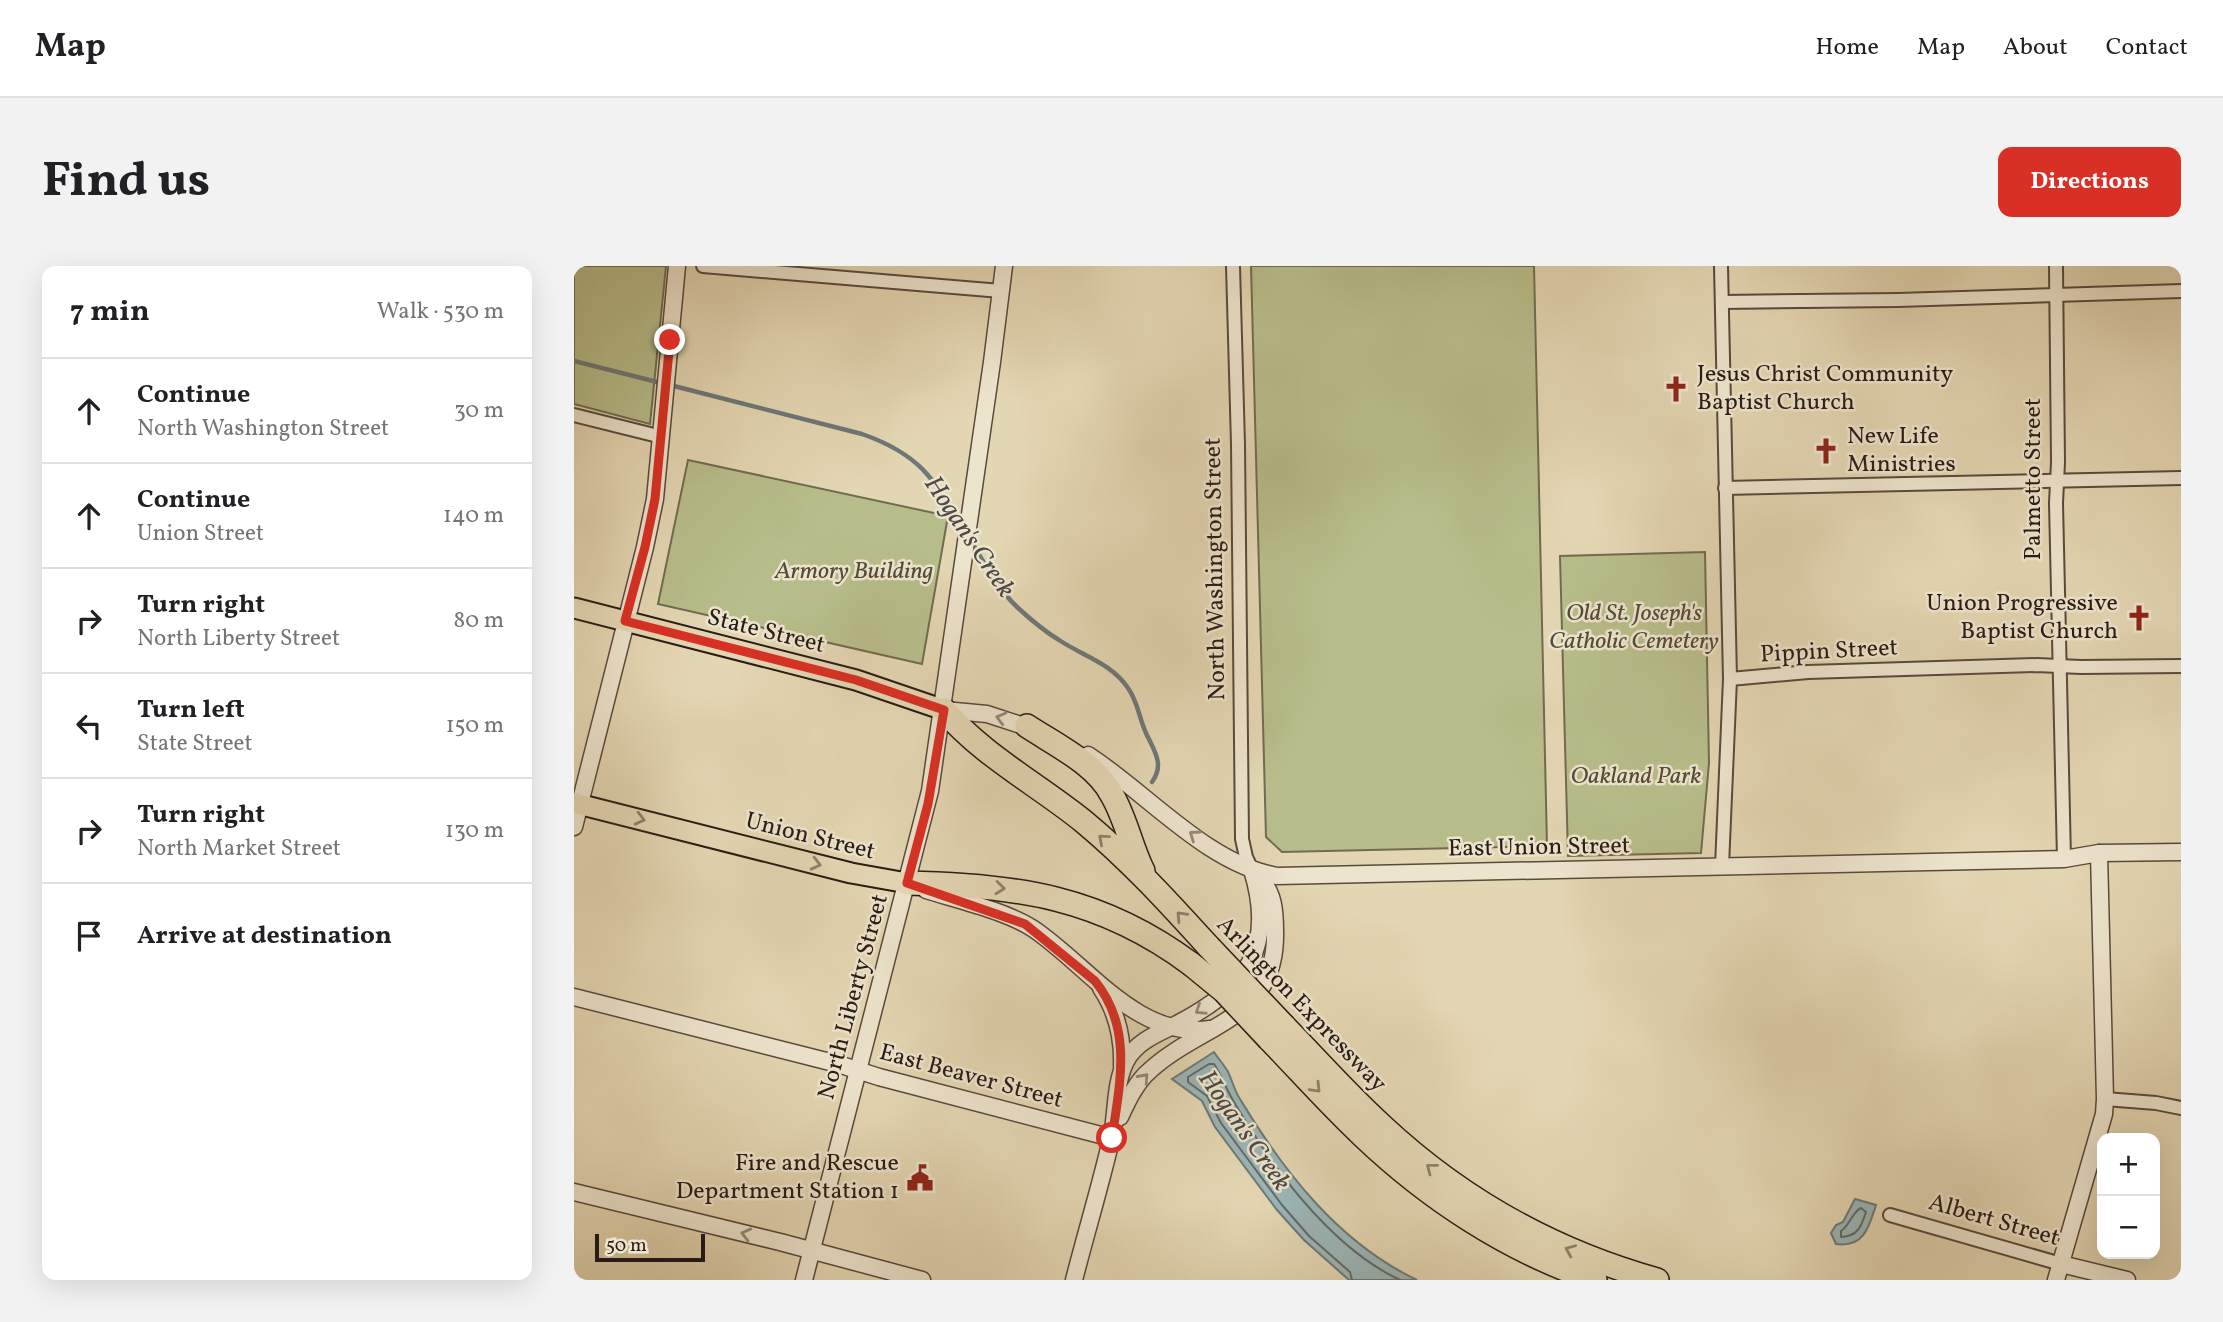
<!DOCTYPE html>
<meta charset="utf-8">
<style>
:root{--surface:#fff;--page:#f2f2f2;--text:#202124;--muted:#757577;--line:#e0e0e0;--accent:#d93025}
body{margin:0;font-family:Vollkorn,serif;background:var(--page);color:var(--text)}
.controls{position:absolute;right:21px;bottom:21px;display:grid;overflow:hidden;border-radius:14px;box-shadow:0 7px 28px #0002}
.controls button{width:63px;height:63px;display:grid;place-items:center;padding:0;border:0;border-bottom:2px solid var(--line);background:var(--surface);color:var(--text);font:35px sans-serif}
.scale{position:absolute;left:21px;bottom:18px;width:110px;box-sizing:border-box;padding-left:7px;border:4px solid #291c15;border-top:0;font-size:19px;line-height:24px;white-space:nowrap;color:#291c15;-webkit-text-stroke:5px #ede4cd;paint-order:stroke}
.stop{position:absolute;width:21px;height:21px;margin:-16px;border:5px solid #d93025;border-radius:50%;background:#fff}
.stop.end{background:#d93025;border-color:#fff;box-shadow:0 2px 7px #0008}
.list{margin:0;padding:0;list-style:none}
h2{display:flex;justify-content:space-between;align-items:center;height:91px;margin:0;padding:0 28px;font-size:30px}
h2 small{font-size:23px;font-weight:400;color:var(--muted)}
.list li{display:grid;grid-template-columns:46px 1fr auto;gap:21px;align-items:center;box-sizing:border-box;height:105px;padding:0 28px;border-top:2px solid var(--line)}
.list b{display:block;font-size:26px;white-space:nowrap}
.list p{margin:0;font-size:23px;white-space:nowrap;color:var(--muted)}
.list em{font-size:23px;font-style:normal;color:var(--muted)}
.icon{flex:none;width:38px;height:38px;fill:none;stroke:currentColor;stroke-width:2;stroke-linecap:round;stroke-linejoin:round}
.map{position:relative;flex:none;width:1607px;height:1014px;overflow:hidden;border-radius:14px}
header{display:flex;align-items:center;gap:42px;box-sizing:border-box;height:98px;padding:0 35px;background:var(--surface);border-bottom:2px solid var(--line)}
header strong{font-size:33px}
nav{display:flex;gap:38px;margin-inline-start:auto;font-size:24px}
.intro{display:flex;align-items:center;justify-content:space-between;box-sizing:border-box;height:168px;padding:0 42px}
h1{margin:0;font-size:49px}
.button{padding:18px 32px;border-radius:14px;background:var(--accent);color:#fff;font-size:24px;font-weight:700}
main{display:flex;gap:42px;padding:0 42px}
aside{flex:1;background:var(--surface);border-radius:14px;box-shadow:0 7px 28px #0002}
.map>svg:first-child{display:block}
.green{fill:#b7bd8a;stroke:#706c50;stroke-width:2}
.water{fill:#9bb6b8;stroke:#6d7877;stroke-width:2}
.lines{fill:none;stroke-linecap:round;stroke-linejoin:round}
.shore{stroke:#626966;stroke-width:2}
.stream{stroke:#6d7877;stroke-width:4.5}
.minor-casing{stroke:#584a3c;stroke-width:16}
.tertiary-casing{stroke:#584a3c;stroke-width:19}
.primary-casing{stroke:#291c15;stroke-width:23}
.motorway-casing{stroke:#291c15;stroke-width:26}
.minor{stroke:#ede4cd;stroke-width:12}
.tertiary{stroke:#ede4cd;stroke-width:16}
.primary{stroke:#e3d6b2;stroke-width:19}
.motorway{stroke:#e3d6b2;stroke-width:23}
.motorway-bridge-casing{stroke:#291c15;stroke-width:26;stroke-linecap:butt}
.motorway-bridge{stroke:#e3d6b2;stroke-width:23}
.oneway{stroke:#958a7a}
.oneway2{stroke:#8f826b}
.route{stroke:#d93025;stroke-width:9}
.labels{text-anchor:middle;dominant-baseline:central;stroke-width:5;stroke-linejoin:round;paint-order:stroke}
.poi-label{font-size:24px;fill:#291c15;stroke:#ede4cd;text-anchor:start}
.street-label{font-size:24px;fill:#291c15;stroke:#ede4cd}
.park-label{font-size:24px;font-style:italic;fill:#544c38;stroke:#ede4cd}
.water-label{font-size:26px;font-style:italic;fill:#4b4a46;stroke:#ede4cd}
</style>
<header>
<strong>Map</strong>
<nav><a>Home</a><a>Map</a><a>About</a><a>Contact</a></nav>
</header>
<div class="intro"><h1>Find us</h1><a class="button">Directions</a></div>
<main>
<aside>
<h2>7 min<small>Walk · 530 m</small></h2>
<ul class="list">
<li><svg class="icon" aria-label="ahead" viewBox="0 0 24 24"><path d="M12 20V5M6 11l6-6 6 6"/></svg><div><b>Continue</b><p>North Washington Street</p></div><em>30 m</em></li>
<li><svg class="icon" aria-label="ahead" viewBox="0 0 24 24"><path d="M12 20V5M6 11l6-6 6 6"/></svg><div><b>Continue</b><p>Union Street</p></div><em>140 m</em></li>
<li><svg class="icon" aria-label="right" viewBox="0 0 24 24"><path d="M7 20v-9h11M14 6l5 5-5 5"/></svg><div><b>Turn right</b><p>North Liberty Street</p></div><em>80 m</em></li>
<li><svg class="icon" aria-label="left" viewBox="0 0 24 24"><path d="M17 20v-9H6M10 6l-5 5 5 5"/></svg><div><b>Turn left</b><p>State Street</p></div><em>150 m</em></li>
<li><svg class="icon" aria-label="right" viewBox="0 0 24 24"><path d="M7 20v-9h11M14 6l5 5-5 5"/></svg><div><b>Turn right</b><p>North Market Street</p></div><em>130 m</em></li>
<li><svg class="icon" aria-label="arrive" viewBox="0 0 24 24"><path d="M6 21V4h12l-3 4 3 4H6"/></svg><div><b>Arrive at destination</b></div></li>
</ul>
</aside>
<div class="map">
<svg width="1607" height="1014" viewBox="0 0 1607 1014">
<rect width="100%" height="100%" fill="#e3d6b2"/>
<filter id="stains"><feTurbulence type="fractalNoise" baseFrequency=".00286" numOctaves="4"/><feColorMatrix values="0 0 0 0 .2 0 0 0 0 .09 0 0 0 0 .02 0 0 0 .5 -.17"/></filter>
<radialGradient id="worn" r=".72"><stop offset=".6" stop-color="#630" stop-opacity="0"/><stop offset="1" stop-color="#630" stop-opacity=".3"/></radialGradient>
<g class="green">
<polygon points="0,0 92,0 76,158 0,138"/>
<polygon points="677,0 960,0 973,580 708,586 692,571"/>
<polygon points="114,194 374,250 348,398 84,338"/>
<polygon points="1131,286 1135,497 1127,587 994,590 986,290"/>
</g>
<g class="water">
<path d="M640,786c4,6 9,12 13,18 5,9 7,20 13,29 44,73 99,144 177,181h-68l-45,-40 -27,-30 -62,-83 -13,-26 -30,-22z"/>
<path d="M1281,933l21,6c-7,22 -12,43 -40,39l-5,-11 5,-8 7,-3z"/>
</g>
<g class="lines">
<g class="shore">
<path d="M1287,942l5,4c-5,15 -8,24 -25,25v-6c9,-6 11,-19 20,-23z"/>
<path d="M778,1014l-2,-8 -41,-36 -27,-31 -61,-82 -14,-27 -19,-14v-5l21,-13h5c8,12 12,25 20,38 38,65 96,145 166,178"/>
</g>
<g class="stream">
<polyline points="0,95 87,117"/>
<path d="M96,119l192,49c57,20 71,43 101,94"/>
<path d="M397,275c14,23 27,48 46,66 13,12 27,24 42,33 24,16 52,23 69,48 10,14 11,30 18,45 8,18 19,31 6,49"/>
</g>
<g class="minor-casing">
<g id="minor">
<polyline points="129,0 427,25"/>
<polyline points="659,0 664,178 668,573 672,591 678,604"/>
<polyline points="1147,0 1156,413 1148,600"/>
<polyline points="1482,0 1484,196 1482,237 1490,593"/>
<polyline points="1148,36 1324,34 1607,25"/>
<polyline points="0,149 88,171"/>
<polyline points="1151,222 1607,212"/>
<polyline points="1156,413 1234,406 1463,399 1507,401 1607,400"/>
<polyline points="1531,833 1582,837 1607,842"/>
<polyline points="1316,949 1487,998"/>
</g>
</g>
<g class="tertiary-casing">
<g id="tertiary">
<polyline points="370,444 413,448 462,464"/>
<path d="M514,489c58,37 119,109 189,121l787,-17 35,-6 82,-1"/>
<polyline points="0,561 71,281 81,233 103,0"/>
<path d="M352,624c32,10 79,21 106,38 55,36 105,112 178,101"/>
<path d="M527,722c16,24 22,50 21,78"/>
<polyline points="0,731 264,798 305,811 538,872"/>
<path d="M546,851c7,-15 14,-30 25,-42 52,-52 132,-52 130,-143 0,-21 -1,-39 -16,-55"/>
<polyline points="0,926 206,976 348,1014"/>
<polyline points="1487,998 1553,1014"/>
<polyline points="230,1014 356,525 418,96 430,0"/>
<path d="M500,1014c12,-47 26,-93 37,-140 6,-25 3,-56 15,-79 10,-19 32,-28 51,-37 70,-36 99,-76 75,-154"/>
<polyline points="1482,1014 1530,848 1531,833 1525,587"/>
</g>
</g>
<g class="primary-casing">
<g id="primary">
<polyline points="0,342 282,414 370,444"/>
<polyline points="0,537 277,607 333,617"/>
</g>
</g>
<g class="motorway-casing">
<g id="motorway">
<path d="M370,444c38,45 93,74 139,111 46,38 86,82 126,126"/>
<path d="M453,460c29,19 69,38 85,69 14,24 19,52 31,76"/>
<path d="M333,617c109,2 194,14 284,81"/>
<path d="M710,760c32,33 63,68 97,99 79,74 172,126 276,155"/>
<path d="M695,773c31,32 60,65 93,96 66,63 146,116 233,145"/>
</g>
</g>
<use href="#minor" class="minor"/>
<use href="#tertiary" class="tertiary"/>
<use href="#primary" class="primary"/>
<use href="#motorway" class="motorway"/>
<g class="motorway-bridge-casing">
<g id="motorway-bridge">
<polyline points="635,681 710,760"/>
<polyline points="617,698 650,725 695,773"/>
</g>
</g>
<use href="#motorway-bridge" class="motorway-bridge"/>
</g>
<defs><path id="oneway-chevron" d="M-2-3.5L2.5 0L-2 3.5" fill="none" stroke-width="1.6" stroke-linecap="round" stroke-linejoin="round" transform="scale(1.75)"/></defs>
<g class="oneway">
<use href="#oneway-chevron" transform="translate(427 452) rotate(-165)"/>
<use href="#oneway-chevron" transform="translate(620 569) rotate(-145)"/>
<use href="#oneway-chevron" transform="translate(626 744) rotate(147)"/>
<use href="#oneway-chevron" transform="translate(570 812) rotate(-48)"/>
<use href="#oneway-chevron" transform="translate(172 968) rotate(-166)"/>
</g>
<g class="oneway2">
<use href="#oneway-chevron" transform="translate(66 553) rotate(14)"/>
<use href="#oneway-chevron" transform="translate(529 573) rotate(-139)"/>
<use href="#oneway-chevron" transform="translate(242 598) rotate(14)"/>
<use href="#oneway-chevron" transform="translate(426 622) rotate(6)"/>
<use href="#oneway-chevron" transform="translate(607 650) rotate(-133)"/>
<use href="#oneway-chevron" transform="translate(742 822) rotate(46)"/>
<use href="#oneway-chevron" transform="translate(857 902) rotate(-142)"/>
<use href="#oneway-chevron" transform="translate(996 984) rotate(-157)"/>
</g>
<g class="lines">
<path class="route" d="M96,74l-15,159 -10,48 -20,74 231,59 88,30 -16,94 -21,79 118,41 70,57c38,47 25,101 17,157"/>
</g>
<defs>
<g id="church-bare" transform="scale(2.1)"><path d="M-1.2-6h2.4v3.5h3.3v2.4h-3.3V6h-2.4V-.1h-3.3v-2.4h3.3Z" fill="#8f2418" stroke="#ede4cd" stroke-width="2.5" paint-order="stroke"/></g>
<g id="civic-bare" transform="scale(2.1)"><path d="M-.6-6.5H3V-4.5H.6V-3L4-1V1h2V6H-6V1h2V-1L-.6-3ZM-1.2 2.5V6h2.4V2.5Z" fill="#8f2418" stroke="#ede4cd" stroke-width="2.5" paint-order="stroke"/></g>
</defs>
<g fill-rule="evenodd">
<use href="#church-bare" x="1102" y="123"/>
<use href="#church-bare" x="1252" y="185"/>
<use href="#church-bare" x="1565" y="352"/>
<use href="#civic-bare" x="346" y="912"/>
</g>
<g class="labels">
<g class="poi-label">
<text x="1123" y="109">Jesus Christ Community<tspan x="1123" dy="28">Baptist Church</tspan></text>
<text x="1273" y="171">New Life<tspan x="1273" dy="28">Ministries</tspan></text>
<text x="1544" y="338" text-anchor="end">Union Progressive<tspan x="1544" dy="28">Baptist Church</tspan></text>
<text x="325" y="898" text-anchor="end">Fire and Rescue<tspan x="325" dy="28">Department Station 1</tspan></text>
</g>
<g class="street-label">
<text transform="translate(1460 213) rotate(-90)">Palmetto Street</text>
<text transform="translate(642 303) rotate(-91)">North Washington Street</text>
<text transform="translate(192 366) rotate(14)">State Street</text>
<text transform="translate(1255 386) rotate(-3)">Pippin Street</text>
<text transform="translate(236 571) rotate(14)">Union Street</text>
<text transform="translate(965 582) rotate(-1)">East Union Street</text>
<text transform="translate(280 731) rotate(-75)">North Liberty Street</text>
<text transform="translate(727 739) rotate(46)">Arlington Expressway</text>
<text transform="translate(397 811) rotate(15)">East Beaver Street</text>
<text transform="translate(1420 955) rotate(16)">Albert Street</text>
</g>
<g class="park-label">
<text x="280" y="306">Armory Building</text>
<text x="1060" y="348">Old St. Joseph's<tspan x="1060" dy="28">Catholic Cemetery</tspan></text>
<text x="1062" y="511">Oakland Park</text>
</g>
<g class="water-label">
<text transform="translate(395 271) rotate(56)">Hogan's Creek</text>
<text transform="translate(670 865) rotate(55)">Hogan's Creek</text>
</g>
</g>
<rect width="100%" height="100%" filter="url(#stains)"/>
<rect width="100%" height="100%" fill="url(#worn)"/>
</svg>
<div class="controls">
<button>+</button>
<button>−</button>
</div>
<div class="scale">50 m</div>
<div class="stop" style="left:538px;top:872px"></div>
<div class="stop end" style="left:96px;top:74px"></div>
</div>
</main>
